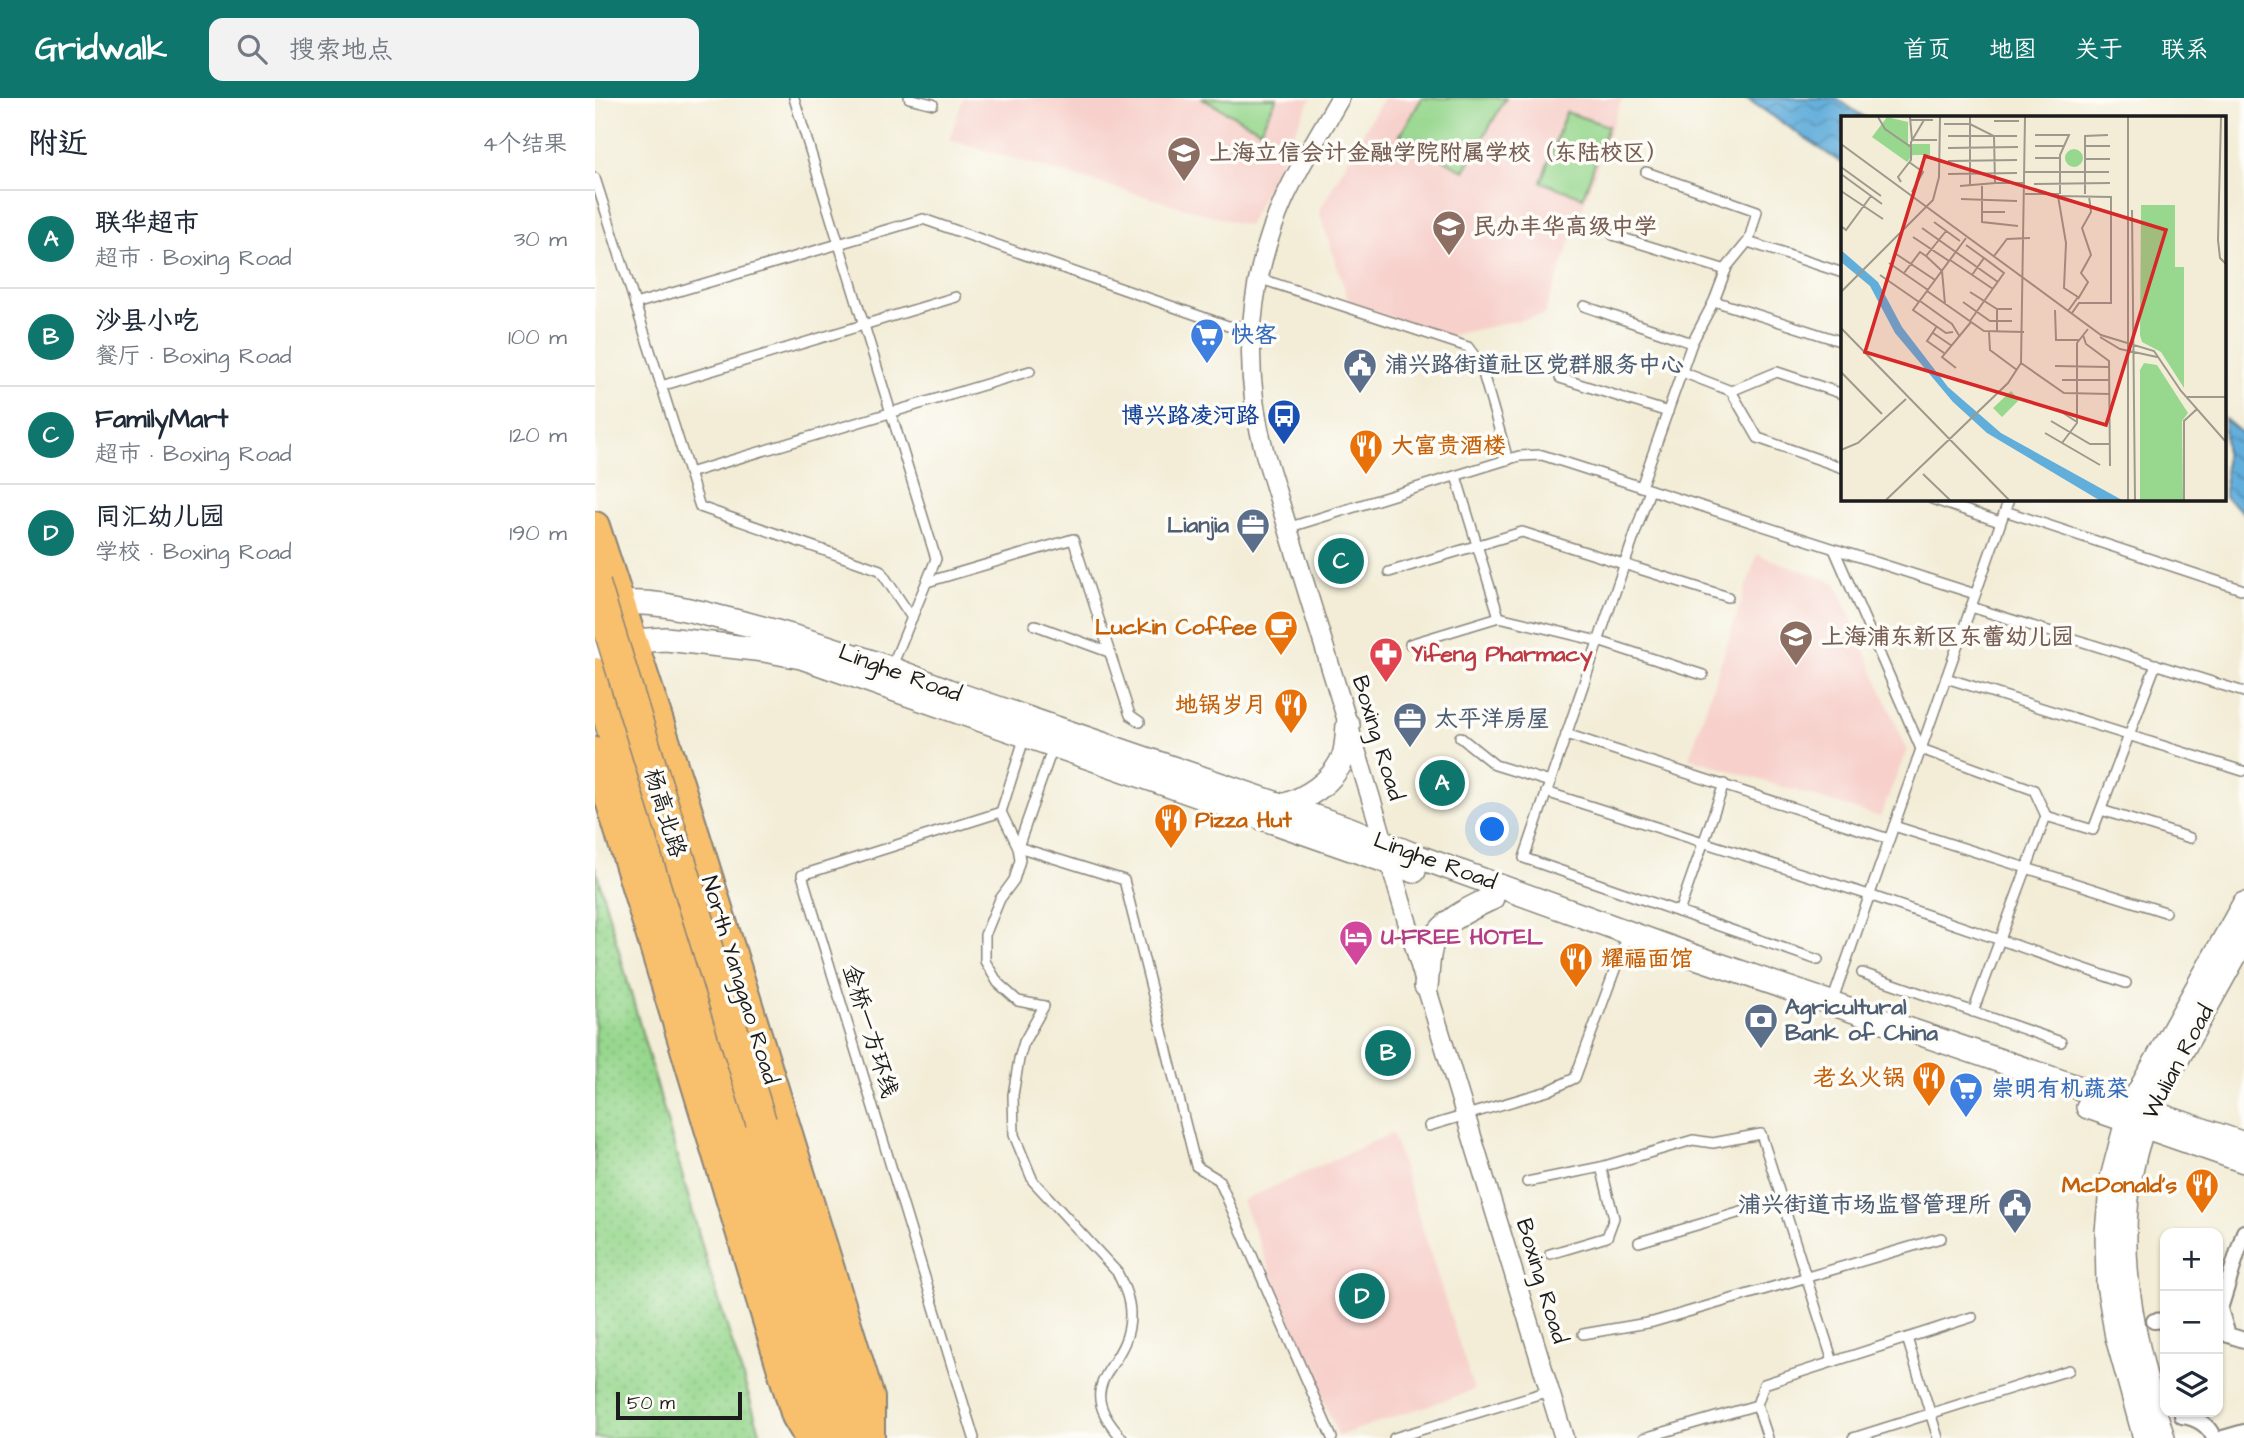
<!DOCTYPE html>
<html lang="zh">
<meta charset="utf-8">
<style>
:root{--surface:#fff;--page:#f2f2f3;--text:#1f2937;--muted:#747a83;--line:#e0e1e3;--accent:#0f766e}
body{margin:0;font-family:"Architects Daughter","LXGW WenKai TC",sans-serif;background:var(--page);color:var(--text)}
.controls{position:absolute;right:21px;bottom:21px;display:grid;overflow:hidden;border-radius:14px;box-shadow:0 2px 5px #0004}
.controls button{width:63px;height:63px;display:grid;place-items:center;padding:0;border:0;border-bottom:2px solid var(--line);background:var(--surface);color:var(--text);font:35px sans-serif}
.scale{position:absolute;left:21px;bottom:18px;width:126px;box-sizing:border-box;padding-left:7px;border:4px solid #1c1c1c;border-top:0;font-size:19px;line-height:24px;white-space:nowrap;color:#1c1c1c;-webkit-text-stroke:5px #fdfcf7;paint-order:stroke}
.you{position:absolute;left:898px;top:732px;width:24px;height:24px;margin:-18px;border:5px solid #fff;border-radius:50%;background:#1a73e8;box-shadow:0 0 0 10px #1a73e833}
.badge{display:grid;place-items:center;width:46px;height:46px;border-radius:50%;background:var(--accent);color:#fff;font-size:23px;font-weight:700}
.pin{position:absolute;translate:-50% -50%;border:4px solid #fff;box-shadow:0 2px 7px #0006}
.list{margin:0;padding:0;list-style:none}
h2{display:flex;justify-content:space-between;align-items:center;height:91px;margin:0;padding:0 28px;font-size:30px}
h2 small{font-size:23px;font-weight:400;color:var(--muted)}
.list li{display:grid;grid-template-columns:46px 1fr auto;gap:21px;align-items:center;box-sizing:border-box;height:98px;padding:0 28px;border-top:2px solid var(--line)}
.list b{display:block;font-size:26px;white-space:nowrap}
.list p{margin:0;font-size:23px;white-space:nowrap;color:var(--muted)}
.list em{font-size:23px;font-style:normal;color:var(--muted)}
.icon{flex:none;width:38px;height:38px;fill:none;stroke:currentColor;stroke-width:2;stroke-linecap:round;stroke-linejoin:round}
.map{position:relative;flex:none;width:1649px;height:1340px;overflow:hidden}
header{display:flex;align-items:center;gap:42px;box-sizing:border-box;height:98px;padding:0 35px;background:var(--accent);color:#fff}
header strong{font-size:33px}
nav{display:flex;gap:38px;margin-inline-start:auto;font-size:24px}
.search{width:490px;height:63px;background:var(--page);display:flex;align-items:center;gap:18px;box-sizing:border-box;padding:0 24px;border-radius:14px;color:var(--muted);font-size:26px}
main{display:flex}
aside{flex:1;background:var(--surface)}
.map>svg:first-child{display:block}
.built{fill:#f7d0cb}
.green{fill:#97d78e;stroke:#5a7a55;stroke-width:2}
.park{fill:url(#park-dots);stroke:#5a7a55;stroke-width:2}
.water{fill:url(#water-waves);stroke:#3f657c;stroke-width:2}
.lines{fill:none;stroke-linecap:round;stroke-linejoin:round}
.service-casing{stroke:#88847a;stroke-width:12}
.pedestrian-casing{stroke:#88847a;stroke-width:18}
.minor-casing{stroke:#88847a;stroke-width:21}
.tertiary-casing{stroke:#88847a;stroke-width:26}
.primary-casing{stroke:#88847a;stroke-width:32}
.trunk-casing{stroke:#88847a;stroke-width:33}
.service{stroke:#fff;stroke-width:9}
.pedestrian{stroke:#fff;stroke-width:14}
.minor{stroke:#fff;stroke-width:18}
.tertiary{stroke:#fff;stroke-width:23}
.primary{stroke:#f8bf6c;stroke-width:28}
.trunk{stroke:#f8bf6c;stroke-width:30}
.trunk-bridge-casing{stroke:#88847a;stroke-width:33;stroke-linecap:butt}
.trunk-bridge{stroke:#f8bf6c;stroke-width:30}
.labels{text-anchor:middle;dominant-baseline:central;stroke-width:7;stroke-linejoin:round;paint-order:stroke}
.education-label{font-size:23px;font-weight:bold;fill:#785e54;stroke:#fdfcf7;text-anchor:start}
.shop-label{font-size:23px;font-weight:bold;fill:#366cbe;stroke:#fdfcf7;text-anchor:start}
.service-label{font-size:23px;font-weight:bold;fill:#4e5e75;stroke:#fdfcf7;text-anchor:start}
.transit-label{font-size:23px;font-weight:bold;fill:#164399;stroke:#fdfcf7;text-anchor:end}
.food-label{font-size:23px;font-weight:bold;fill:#c56008;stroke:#fdfcf7;text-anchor:end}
.health-label{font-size:23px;font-weight:bold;fill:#be3a42;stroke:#fdfcf7;text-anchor:start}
.street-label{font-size:23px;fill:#1c1c1c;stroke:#fdfcf7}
.hotel-label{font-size:23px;font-weight:bold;fill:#b23c85;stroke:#fdfcf7;text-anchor:start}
.inset-road{fill:none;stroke:#9d998c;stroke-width:2}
.view{fill:#d62828;fill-opacity:0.15;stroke:#d62828;stroke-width:3.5}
.inset-edge{fill:none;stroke:#1c1c1c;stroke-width:3.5}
</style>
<header>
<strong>Gridwalk</strong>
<div class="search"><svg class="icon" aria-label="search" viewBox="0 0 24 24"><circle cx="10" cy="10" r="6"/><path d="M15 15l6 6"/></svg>搜索地点</div>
<nav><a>首页</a><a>地图</a><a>关于</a><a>联系</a></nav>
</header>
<main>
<aside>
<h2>附近<small>4个结果</small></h2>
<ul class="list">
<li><span class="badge">A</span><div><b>联华超市</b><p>超市 · Boxing Road</p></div><em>30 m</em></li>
<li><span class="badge">B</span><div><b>沙县小吃</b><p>餐厅 · Boxing Road</p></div><em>100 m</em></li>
<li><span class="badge">C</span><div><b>FamilyMart</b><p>超市 · Boxing Road</p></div><em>120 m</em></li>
<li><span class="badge">D</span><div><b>同汇幼儿园</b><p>学校 · Boxing Road</p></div><em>190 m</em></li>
</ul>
</aside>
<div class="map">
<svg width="1649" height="1340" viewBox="0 0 1649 1340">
<defs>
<pattern id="park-dots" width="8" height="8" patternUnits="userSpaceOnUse" patternTransform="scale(1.75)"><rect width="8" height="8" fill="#97d78e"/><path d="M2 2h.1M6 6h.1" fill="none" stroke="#82b87a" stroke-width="1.8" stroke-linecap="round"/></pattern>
<pattern id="water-waves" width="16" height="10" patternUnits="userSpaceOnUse" patternTransform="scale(1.75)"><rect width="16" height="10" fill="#62aedb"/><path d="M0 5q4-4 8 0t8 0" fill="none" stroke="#508db1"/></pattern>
</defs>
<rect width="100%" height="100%" fill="#fdfcf7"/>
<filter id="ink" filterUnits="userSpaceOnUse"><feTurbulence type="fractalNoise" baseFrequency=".0143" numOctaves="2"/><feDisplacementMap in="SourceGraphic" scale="14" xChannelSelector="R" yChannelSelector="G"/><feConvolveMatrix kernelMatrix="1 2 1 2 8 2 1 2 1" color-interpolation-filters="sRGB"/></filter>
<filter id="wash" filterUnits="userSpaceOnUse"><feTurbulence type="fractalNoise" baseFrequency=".00686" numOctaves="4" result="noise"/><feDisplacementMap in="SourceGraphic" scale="28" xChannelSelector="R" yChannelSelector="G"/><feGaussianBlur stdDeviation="1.57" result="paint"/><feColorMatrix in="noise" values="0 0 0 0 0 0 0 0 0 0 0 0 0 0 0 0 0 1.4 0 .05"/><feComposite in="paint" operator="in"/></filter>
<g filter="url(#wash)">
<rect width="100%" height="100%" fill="#f3edd7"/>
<g class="built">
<polygon points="368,0 716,0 653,128 354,42"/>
<polygon points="788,0 1027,0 949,217 852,238 754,205 724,113"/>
<polygon points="1162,456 1241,485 1312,652 1285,719 1094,660"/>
<polygon points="797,1035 879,1292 743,1338 647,1103"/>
</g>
<g class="green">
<polygon points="606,0 682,0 665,32"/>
<polygon points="827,0 911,0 869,73 805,37"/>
<polygon points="971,14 1013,28 988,99 946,84"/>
</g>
<polygon class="park" points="0,768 112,1165 167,1340 0,1340"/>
<g class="water">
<polygon points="1151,0 1241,0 1269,19 1248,19 1248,66"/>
<polygon points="1630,321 1649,337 1649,415 1630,399"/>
</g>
</g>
<g filter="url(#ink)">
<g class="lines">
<g class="service-casing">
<g id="service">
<polyline points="199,0 341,461 297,568"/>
<polyline points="314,0 338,6"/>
<polyline points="0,80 105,409 285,472 317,520"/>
<polyline points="1018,137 1131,172"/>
<polyline points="1153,144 1248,175"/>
<polyline points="663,180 873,249 885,265 913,362"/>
<polyline points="1119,203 1248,244"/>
<polyline points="40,206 328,121 633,228 655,228"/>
<polyline points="989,208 1097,245"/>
<polyline points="1087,274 1136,293 1163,340 1248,370"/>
<polyline points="965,280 1073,314"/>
<polyline points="66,288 361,199"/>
<polyline points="1136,293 1182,274 1248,296"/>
<polyline points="94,375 435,273"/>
<polyline points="861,378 904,519"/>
<polyline points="1046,389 1097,245 1119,203 1132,169 1154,142 1162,113 1051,74"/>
<polyline points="1055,392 929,760 1084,814 1129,686"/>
<polyline points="1337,401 1405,424"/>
<polyline points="1410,413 1649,492"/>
<polyline points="692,430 924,358 947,357 1380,496"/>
<polyline points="1239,451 1326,651 1439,692 1451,718"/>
<polyline points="794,474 927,434 1133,499"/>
<polyline points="332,484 478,441 535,617 545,624"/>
<polyline points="1376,509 1649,594"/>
<polyline points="440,527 514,554"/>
<polyline points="815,546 904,519 1003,543 1108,577"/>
<polyline points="1351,580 1648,673"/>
<polyline points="971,636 1294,741"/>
<polyline points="865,639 900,667 955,684"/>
<polyline points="458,649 423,749 529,782 601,1068 624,1082 737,1340"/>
<polyline points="951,694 1274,797 1531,885"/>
<polyline points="1506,712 1595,740"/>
<path d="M406,714l17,35 2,13 -6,20 -14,19 -15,36v26l13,22 20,18 26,5 -20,36 -5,17 -6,36 1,40 19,46 84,91c7,14 13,27 13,42 1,57 -63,65 -8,124"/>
<polyline points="1299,728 1570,814"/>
<polyline points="1084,814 1223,862"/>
<polyline points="1267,875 1466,944"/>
<polyline points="1237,904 1414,401"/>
<polyline points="1378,914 1451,718 1498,732 1561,566"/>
<polyline points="834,1028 953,993 980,980 1029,847"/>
<polyline points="932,1084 1006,1069 1098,1042 1118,1045 1166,1036 1238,1264"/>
<polyline points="1044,1144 1187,1102"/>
<polyline points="955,1156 1012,1139 1019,1120 1006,1069"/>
<polyline points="988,1236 1058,1224 1346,1140"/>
<polyline points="1312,1240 1343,1340"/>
<polyline points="379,1340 207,777 406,714 430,638"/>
<polyline points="799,1340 954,1293"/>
<polyline points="1049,1340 1162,1307"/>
<polyline points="1173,1340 1162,1307 1169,1286 1377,1219"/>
<polyline points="1258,1340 1474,1272"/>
</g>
</g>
<g class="pedestrian-casing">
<g id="pedestrian">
<polyline points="1649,1134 1625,1211 1633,1237 1649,1242"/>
<polyline points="1559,1223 1570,1222"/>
<path d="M1587,1318c15,2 26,8 32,22"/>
<polyline points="1628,1340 1649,1334"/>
</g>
</g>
<g class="minor-casing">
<path id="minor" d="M745,0c-19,33 -39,65 -55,99 -37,82 -44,170 -20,257l111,361 50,171 138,452"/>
</g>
<g class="tertiary-casing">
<g id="tertiary">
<path d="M10,508c39,-9 82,3 121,13 78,18 154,44 228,74l396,136 69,28 274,99 551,188"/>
<polyline points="0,552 37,543 71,541 169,552 206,559 819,773"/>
<path d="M687,708c24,-7 50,-23 61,-48 4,-9 4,-23 5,-33"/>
<path d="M831,888c2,-13 1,-33 7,-45 12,-22 38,-33 59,-43"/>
<polyline points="1493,1009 1649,1063"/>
<polyline points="1550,1340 1522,1239 1513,1186 1512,1134 1517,1080 1536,1008 1649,806"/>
<path d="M1568,1340c-35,-108 -60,-227 -10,-335l91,-164"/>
</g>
</g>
<g class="primary-casing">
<g id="primary">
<polyline points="0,428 85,688 275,1300 275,1340"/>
<polyline points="0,653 201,1318 214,1340"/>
</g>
</g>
<g class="trunk-casing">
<g id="trunk">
<polyline points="0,575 232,1340"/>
<polyline points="166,1024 261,1340"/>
</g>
</g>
<use href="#service" class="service"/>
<use href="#pedestrian" class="pedestrian"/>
<use href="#minor" class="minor"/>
<use href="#tertiary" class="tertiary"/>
<use href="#primary" class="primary"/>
<use href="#trunk" class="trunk"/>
<g class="trunk-bridge-casing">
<polyline id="trunk-bridge" points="0,486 166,1024"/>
</g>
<use href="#trunk-bridge" class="trunk-bridge"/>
</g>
</g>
<defs>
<g id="school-pin" transform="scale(1.75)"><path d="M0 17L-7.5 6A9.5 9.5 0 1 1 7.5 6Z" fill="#8d6e63" stroke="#fdfcf7"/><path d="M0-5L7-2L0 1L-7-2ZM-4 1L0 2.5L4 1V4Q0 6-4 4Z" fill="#fff"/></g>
<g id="supermarket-pin" transform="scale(1.75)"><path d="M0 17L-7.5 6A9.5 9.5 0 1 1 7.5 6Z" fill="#3f7fe0" stroke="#fdfcf7"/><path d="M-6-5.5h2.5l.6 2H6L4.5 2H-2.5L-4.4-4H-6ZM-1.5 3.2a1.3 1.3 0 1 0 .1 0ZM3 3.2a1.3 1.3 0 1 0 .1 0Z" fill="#fff"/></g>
<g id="civic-pin" transform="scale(1.75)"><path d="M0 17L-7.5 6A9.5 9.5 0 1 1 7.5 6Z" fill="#5c6f8a" stroke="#fdfcf7"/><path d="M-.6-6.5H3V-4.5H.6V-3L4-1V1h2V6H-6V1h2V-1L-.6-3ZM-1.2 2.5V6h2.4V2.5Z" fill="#fff"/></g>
<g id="bus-pin" transform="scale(1.75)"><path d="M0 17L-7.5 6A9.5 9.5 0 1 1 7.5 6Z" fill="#1a4fb4" stroke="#fdfcf7"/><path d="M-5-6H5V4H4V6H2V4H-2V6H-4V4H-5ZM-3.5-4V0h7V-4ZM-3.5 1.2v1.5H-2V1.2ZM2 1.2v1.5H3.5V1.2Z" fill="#fff"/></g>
<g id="restaurant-pin" transform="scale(1.75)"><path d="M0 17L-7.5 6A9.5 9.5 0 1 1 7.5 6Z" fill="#e8710a" stroke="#fdfcf7"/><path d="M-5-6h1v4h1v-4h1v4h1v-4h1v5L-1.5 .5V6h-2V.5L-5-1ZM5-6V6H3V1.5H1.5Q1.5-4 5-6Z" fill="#fff"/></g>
<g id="office-pin" transform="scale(1.75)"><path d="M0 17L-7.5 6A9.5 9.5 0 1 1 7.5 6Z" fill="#5c6f8a" stroke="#fdfcf7"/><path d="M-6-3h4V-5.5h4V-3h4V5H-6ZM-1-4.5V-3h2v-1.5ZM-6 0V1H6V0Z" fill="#fff"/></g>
<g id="cafe-pin" transform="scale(1.75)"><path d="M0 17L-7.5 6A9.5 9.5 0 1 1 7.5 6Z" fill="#e8710a" stroke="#fdfcf7"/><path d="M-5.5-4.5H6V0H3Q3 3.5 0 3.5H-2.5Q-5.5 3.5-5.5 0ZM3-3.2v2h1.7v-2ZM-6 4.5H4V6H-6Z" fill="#fff"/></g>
<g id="pharmacy-pin" transform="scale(1.75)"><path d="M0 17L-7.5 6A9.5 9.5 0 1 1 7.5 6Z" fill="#e0444e" stroke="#fdfcf7"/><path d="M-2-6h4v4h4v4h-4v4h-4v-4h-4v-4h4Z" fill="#fff"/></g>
<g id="hotel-pin" transform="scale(1.75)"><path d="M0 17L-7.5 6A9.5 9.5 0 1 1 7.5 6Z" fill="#d1479c" stroke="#fdfcf7"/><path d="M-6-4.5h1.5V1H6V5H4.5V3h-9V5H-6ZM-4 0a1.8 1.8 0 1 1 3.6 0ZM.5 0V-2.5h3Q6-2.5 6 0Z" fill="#fff"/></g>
<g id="bank-pin" transform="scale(1.75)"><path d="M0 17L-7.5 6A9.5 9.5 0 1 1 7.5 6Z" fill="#5c6f8a" stroke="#fdfcf7"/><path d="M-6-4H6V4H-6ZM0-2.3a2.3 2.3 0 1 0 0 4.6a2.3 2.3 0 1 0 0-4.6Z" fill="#fff"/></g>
</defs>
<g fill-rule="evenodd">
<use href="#school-pin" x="589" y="55"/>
<use href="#school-pin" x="854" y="129"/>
<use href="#supermarket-pin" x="612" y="237"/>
<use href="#civic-pin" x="765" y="267"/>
<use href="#bus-pin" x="689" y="318"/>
<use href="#restaurant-pin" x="771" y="348"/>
<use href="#office-pin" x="658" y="427"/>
<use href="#cafe-pin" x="686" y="529"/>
<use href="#school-pin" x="1201" y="539"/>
<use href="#pharmacy-pin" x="791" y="556"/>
<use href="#restaurant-pin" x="696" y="607"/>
<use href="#office-pin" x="815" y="621"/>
<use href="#restaurant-pin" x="576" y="722"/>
<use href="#hotel-pin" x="761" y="839"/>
<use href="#restaurant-pin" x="981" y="861"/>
<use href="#bank-pin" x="1166" y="922"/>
<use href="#restaurant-pin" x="1334" y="980"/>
<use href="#supermarket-pin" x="1371" y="991"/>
<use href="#restaurant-pin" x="1607" y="1087"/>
<use href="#civic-pin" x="1420" y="1107"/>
</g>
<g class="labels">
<g class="education-label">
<text x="614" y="55">上海立信会计金融学院附属学校（东陆校区）</text>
<text x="878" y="129">民办丰华高级中学</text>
<text x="1226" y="539">上海浦东新区东蕾幼儿园</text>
</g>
<g class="shop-label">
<text x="636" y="237">快客</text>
<text x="1396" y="991">崇明有机蔬菜</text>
</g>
<g class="service-label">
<text x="790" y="267">浦兴路街道社区党群服务中心</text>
<text x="634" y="427" text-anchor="end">Lianjia</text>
<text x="840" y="621">太平洋房屋</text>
<text x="1190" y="909">Agricultural<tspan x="1190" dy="26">Bank of China</tspan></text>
<text x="1396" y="1107" text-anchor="end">浦兴街道市场监督管理所</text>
</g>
<g class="transit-label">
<text x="664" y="318">博兴路凌河路</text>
</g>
<g class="food-label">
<text x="796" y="348" text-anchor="start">大富贵酒楼</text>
<text x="662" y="529">Luckin Coffee</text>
<text x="672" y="607">地锅岁月</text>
<text x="600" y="722" text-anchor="start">Pizza Hut</text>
<text x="1006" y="861" text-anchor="start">耀福面馆</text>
<text x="1310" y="980">老幺火锅</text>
<text x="1582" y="1087">McDonald's</text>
</g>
<g class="health-label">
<text x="816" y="556">Yifeng Pharmacy</text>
</g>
<g class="street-label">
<text transform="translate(305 575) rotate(20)">Linghe Road</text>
<text transform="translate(783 640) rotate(73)">Boxing Road</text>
<text transform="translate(70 715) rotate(73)">杨高北路</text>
<text transform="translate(840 763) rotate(20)">Linghe Road</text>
<text transform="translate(145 882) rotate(73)">North Yanggao Road</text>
<text transform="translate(275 933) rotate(73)">金桥一方环线</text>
<text transform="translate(1583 964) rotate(-62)">Wulian Road</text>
<text transform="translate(947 1183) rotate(73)">Boxing Road</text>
</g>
<g class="hotel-label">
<text x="786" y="839">U-FREE HOTEL</text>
</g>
</g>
<g transform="translate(1246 18)">
<rect width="385" height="385" fill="#f3edd7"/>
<path d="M224 42a9 9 0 1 1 18 0a9 9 0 1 1-18 0ZM170,275l8,9 -17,17 -9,-9z" fill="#97d78e"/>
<path d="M46,1l21,5v22h22v11h-17l-6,7 -35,-25zM300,89h34v62h9v121l-23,-36 -19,-10 -2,-7zM303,247l13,2 31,48 -6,8 1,79h-43v-130z" fill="#97d78e"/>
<path d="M0,134l37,32 24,45 46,60 53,46 121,67h-23l-112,-67 -34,-31 -58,-69 -25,-47 -29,-24z" fill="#62aedb"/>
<path class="inset-road" d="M37,1l7,12 26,18M69,1l2,23h25M129,1v69M287,1v383M380,1l-3,123 2,18 6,6M69,4h23M153,5h25M103,8h26l24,12 1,47 -35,3M194,19h34l-9,20v39M107,20h69M0,28l260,191 53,16 27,40 45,51M194,30h30M244,30h25M107,32l70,-1M194,42h25M244,43h25M107,45l69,-1M68,46l14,10 -11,20M0,51l40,29M184,56h84M0,58l41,30M107,58l69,-1M60,66l-3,-5 13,-17v-18l13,-22M154,67h30M193,68l76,-1M141,70v36l36,4M0,75l42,28M184,78h34M244,78v-58l23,-1M120,83l56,2M291,94l3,290M141,96h23M93,106l26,19M0,110l5,4 25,-34M81,112l76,54M72,121l36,24M125,129l18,13M55,138l39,26M85,140l16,15 3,33M153,140l13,-17 23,-1M109,144l43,29M48,147l39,27M63,157l16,-21 6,4 20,-25M39,159l39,27M86,175l57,40 40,1M0,176l92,-92 6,-23 1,-60M129,176l27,17h15M237,183l10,-17 -7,-9 10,-18 -9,-27 9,-16 -2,-16M79,185l32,23 8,13M122,186l27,19h22M156,193v23M214,194l1,30h23M227,195l10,-14 -14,-9 2,-45 -8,-47 53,1v106h-32l-7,10M129,205l34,-48 -20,-15 -12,17M96,210l-10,15 17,12M0,212l168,172M112,216l-7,1 -33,-23 53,-72M148,216l1,18 27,20M92,217l19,13M242,219l3,9 23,17 1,105M259,221l20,12 37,8M180,247l43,30 46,1M214,250l54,1M115,252l-14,-11 29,-35M0,256l41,42M221,264h47M345,281h40M216,293l20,13M210,305l39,23h20M204,317l55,32M221,327l15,-20v-80l11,-14M0,334l17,-7 48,-44M82,358l27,26M45,384l122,-117 13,-20 4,-246M343,384v-79l13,-12"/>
<path class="view" d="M84,40l241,74 -60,195 -241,-73z"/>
<rect width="385" height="385" class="inset-edge"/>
</g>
</svg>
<div class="controls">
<button>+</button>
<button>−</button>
<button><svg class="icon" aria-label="layers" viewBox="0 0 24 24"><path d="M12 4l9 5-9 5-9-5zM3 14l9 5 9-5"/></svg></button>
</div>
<div class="scale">50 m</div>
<div class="you"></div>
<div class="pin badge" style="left:847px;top:685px">A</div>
<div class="pin badge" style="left:793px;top:955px">B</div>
<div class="pin badge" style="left:746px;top:463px">C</div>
<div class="pin badge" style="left:767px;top:1198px">D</div>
</div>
</main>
